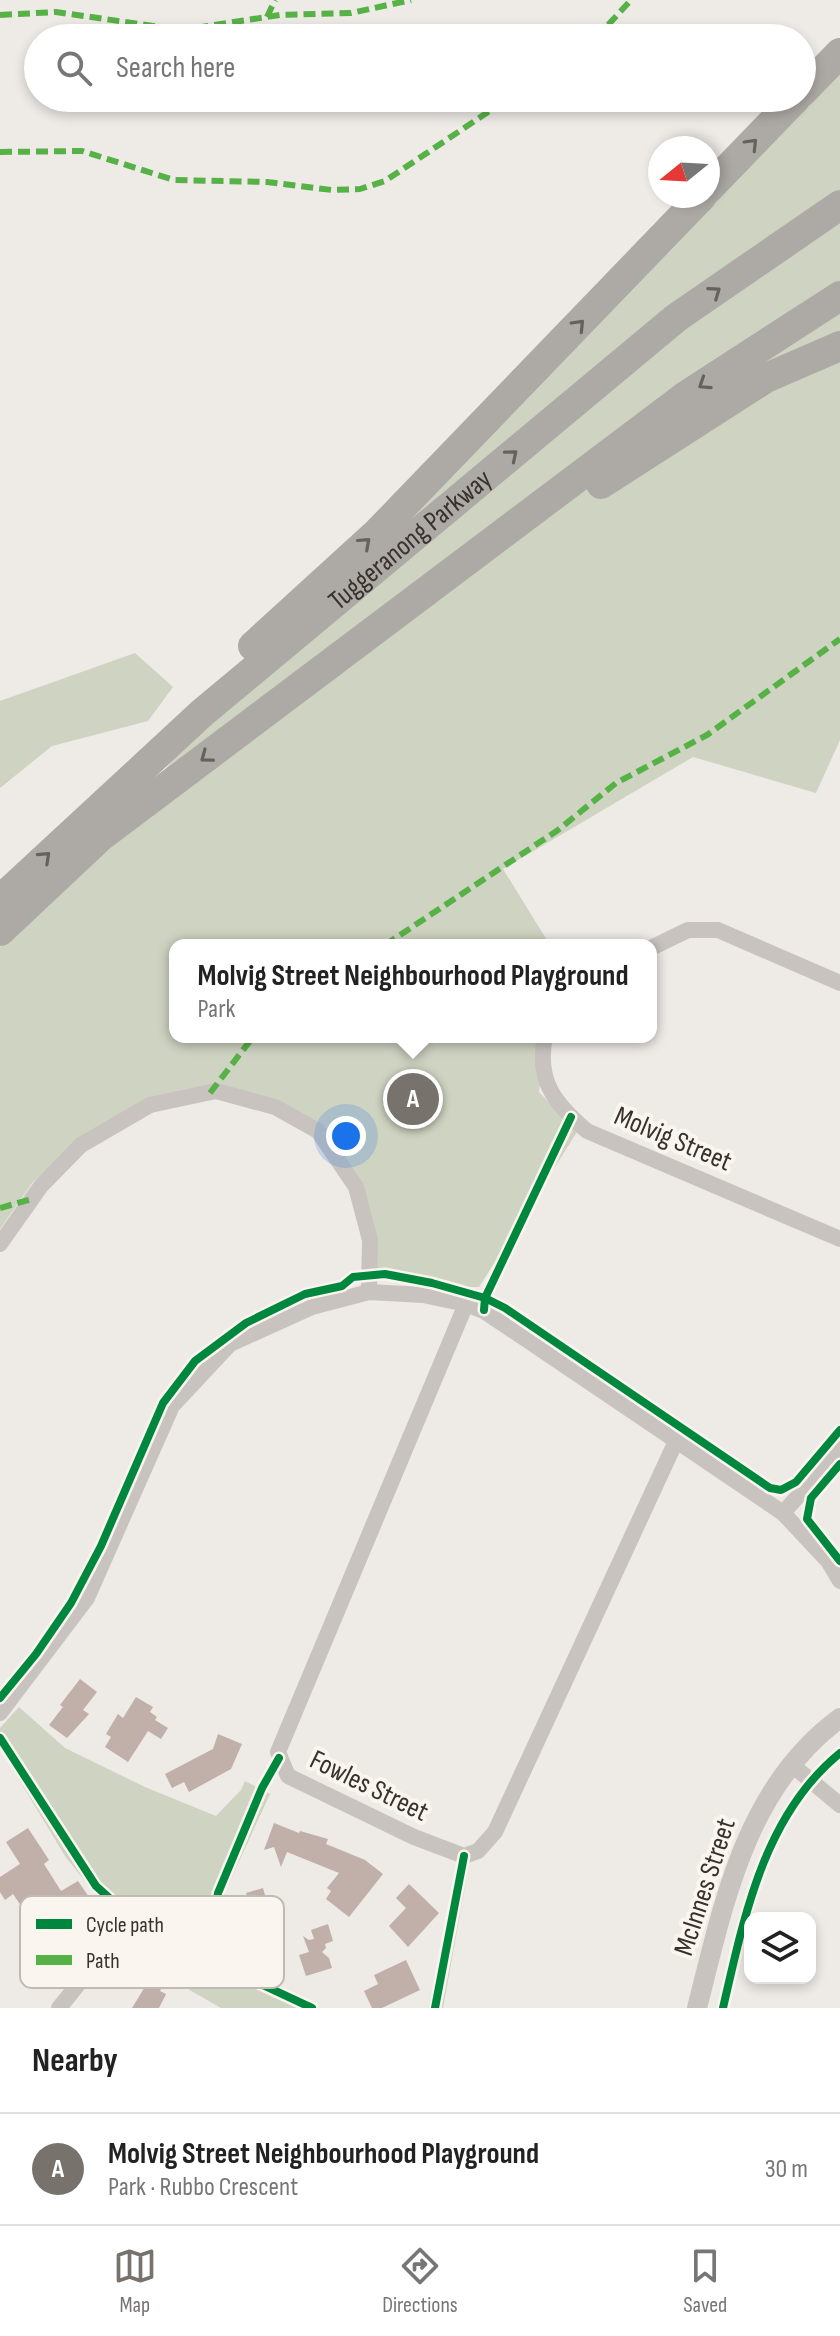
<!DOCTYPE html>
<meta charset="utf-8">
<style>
:root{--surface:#fff;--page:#f2f2f2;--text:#222;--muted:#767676;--line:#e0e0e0;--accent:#78726d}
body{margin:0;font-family:"Sofia Sans Condensed",sans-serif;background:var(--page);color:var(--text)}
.controls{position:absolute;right:24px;bottom:24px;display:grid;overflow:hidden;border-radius:16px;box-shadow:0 4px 12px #0003}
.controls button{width:72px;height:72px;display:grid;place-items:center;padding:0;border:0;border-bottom:2px solid var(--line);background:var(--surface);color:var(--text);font:40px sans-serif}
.compass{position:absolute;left:648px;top:136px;width:72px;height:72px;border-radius:50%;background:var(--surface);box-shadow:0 4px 12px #0003;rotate:252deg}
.you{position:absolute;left:346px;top:1136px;width:28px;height:28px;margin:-20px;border:6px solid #fff;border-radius:50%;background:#1a73e8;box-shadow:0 0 0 12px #1a73e833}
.badge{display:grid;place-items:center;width:52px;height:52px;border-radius:50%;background:var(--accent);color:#fff;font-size:26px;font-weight:700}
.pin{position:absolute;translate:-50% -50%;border:4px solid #fff;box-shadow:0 2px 8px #0006}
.popup{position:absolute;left:169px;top:939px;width:488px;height:104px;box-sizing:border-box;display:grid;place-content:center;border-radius:16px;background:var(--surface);filter:drop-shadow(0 2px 6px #0005);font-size:26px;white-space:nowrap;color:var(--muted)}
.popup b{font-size:30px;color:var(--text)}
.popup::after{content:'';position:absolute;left:50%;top:100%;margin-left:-16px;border:16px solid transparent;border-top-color:var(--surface)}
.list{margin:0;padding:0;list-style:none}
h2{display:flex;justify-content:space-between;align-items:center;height:104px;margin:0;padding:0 32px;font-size:34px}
h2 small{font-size:26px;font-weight:400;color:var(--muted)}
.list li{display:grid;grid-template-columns:52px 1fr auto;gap:24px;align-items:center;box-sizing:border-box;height:112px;padding:0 32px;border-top:2px solid var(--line)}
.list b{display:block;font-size:30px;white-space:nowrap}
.list p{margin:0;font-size:26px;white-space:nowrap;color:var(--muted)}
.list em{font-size:26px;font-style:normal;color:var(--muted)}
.icon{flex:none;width:44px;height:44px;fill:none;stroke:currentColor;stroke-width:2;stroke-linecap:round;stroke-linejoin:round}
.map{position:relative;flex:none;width:840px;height:2008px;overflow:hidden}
.search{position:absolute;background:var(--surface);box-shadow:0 4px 12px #0003;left:24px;right:24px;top:24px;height:88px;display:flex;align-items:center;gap:20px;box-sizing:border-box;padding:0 28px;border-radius:44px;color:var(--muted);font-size:30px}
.sheet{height:216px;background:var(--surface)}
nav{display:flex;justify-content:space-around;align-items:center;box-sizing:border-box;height:112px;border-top:2px solid var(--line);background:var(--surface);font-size:22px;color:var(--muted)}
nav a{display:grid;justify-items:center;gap:4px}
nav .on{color:var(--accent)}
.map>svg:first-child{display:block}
.green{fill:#cfd3c1}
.building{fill:#c0b0a9}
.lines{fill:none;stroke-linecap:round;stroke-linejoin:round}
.minor{stroke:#c8c3bf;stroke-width:16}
.tertiary{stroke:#c8c3bf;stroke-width:20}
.motorway{stroke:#ada9a5;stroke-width:30}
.quiet{stroke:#56b246;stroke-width:6;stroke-dasharray:12 6;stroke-linecap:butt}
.cycleway-casing{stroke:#faf5ef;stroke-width:13}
.cycleway{stroke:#00873e;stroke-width:8}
.oneway{stroke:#67615c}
.labels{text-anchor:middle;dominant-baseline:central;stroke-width:8;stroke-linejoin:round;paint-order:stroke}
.street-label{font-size:28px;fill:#39312c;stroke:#faf5ef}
.key{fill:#faf5ef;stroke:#c0bab4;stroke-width:2}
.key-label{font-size:22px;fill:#39312c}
</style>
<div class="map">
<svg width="840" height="2008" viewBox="0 0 840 2008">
<rect width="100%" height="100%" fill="#eeeae6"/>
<g class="green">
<polygon points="840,61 840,740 816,793 693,757 503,869 550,945 175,945 175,1037 545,1037 539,1092 577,1132 479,1287 432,1287 376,1278 375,1239 320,1128 217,1087 79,1141 33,1182 0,1229 0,947 113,835 261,649"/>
<polygon points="135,653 173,687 148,721 52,746 0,788 0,701"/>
<polygon points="19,1707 65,1748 145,1787 216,1816 241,1790 245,1781 270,1794 225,1892 222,1955 243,1971 316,2008 221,2008 167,1977 133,1949 104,1905 65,1856 0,1748 0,1728"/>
<polygon points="459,1869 468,1870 443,2008 428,2008"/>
</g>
<g class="building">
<polygon points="80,1679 97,1692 83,1710 89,1714 67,1738 49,1725 63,1707 60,1705"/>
<polygon points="136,1697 153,1707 150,1712 157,1717 155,1720 168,1728 161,1739 148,1731 128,1762 105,1747 111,1737 106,1734 118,1714 123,1718"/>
<polygon points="218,1734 242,1744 231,1769 189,1792 184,1782 172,1788 165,1774 213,1749"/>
<polygon points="274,1823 299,1833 300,1831 328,1839 326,1844 365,1860 383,1874 349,1917 326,1899 331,1891 327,1888 339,1873 287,1852 281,1867 274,1847 264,1850"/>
<polygon points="28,1828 49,1860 44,1864 61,1891 78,1881 89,1897 82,1902 86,1909 68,1921 64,1915 39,1932 13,1894 5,1900 0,1892 0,1877 20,1864 6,1842"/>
<polygon points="409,1884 439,1913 408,1947 389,1926 406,1908 396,1898"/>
<polygon points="263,1888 280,1948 258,1954 257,1951 251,1952 246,1934 252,1933 244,1902 248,1901 246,1893"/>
<polygon points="328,1924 333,1941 325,1944 326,1948 322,1952 329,1958 332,1968 306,1976 299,1955 309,1952 303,1936 309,1940 314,1939 311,1930"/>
<polygon points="406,1960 420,1990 382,2008 372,2008 364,1991 378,1984 374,1975"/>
<polygon points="154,1972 167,1978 160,1991 166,1994 159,2008 132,2008"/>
</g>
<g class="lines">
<g class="minor">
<polyline points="651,948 688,930 718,930 840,983"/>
<path d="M545,1037c-9,44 10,67 42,94l253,108"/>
<polyline points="0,1244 41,1186 81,1145 150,1105 216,1091 275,1107 318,1131 356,1187 370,1240 369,1292"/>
<polyline points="466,1304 278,1752 288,1776 414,1837 464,1856 478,1851 495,1832 677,1439"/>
<polyline points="783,1513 840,1449"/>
<polyline points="0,1713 87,1598 172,1406 230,1344 312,1307 369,1292 423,1295 466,1304 484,1311 783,1513 828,1561 840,1581"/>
<polyline points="792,1765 840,1805"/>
<polyline points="59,2008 109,1946"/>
</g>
<path class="tertiary" d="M697,2008c27,-106 49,-221 143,-290"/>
<g class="motorway">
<polyline points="802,92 840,53"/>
<polyline points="708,189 796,98"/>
<polyline points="601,484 766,378 840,346"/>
<polyline points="253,646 378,532 702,196"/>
<path id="s1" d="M0,900l202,-187 474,-395 164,-113"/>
<polyline points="0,931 100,837 687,395 840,296"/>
</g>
<g class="quiet">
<polyline points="0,15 56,12 181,30 280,15 351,13 411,0"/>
<polyline points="267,17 275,0"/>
<polyline points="596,38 631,0"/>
<polyline points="0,152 82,151 174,180 267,182 332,190 360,189 385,181 509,98"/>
<polyline points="385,945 558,830 616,783 707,735 840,639"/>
<polyline points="210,1093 253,1037"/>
<polyline points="0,1208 32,1199"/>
</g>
<g class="cycleway-casing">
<g id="cycleway">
<polyline points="484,1310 485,1298 571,1117"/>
<polyline points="840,1464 811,1498 807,1519 840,1561"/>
<polyline points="0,1698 36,1654 71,1603 101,1546 163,1403 195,1361 246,1323 305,1294 342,1286 353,1277 385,1274 432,1283 485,1298 505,1308 770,1488 781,1490 796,1482 840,1430"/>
<polyline points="0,1738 96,1886 126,1913 164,1939 312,2008"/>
<polyline points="207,1959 218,1893 262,1788 279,1758"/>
<polyline points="435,2008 464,1856"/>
<path d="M723,2008c21,-91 41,-193 117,-255"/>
</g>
</g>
<use href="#cycleway" class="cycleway"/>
</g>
<defs><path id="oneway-chevron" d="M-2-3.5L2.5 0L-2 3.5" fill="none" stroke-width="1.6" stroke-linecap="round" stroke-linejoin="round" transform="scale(2)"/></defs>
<g class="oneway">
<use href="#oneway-chevron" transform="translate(752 144) rotate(-46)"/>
<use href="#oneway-chevron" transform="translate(715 292) rotate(-35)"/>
<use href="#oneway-chevron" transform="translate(579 325) rotate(-46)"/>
<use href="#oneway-chevron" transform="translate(704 384) rotate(147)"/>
<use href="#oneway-chevron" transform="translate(512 455) rotate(-40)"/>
<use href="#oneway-chevron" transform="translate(365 543) rotate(-42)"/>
<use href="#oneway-chevron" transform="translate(206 757) rotate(143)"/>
<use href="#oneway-chevron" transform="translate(45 857) rotate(-43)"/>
</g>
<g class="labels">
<g class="street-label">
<text stroke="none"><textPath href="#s1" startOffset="546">Tuggeranong Parkway</textPath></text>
<text transform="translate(673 1139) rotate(23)">Molvig Street</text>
<text transform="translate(369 1786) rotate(26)">Fowles Street</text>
<text transform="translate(705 1887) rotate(-72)">McInnes Street</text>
</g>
</g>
<rect x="20" y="1896" width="264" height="92" rx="12" class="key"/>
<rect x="36" y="1919" width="36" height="10" fill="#00873e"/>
<rect x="36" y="1955" width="36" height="10" fill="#56b246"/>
<g class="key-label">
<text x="86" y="1932">Cycle path</text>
<text x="86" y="1968">Path</text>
</g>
</svg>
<div class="controls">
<button><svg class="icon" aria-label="layers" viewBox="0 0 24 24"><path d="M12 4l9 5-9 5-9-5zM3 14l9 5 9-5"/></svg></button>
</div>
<svg class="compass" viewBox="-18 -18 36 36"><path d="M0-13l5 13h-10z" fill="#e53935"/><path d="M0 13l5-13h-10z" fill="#767676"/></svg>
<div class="you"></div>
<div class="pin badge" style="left:413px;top:1099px">A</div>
<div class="popup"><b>Molvig Street Neighbourhood Playground</b>Park</div>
<div class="search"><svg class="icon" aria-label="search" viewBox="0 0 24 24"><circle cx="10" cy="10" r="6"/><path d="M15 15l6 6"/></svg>Search here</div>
</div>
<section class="sheet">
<h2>Nearby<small></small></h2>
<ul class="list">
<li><span class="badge">A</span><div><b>Molvig Street Neighbourhood Playground</b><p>Park · Rubbo Crescent</p></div><em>30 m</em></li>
</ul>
</section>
<nav>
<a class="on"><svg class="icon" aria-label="map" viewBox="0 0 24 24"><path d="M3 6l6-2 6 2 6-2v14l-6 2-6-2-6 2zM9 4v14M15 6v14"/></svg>Map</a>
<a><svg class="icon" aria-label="directions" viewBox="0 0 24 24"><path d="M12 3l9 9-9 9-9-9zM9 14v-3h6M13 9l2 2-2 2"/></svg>Directions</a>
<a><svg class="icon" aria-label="saved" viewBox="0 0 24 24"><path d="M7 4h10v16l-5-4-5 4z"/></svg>Saved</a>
</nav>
